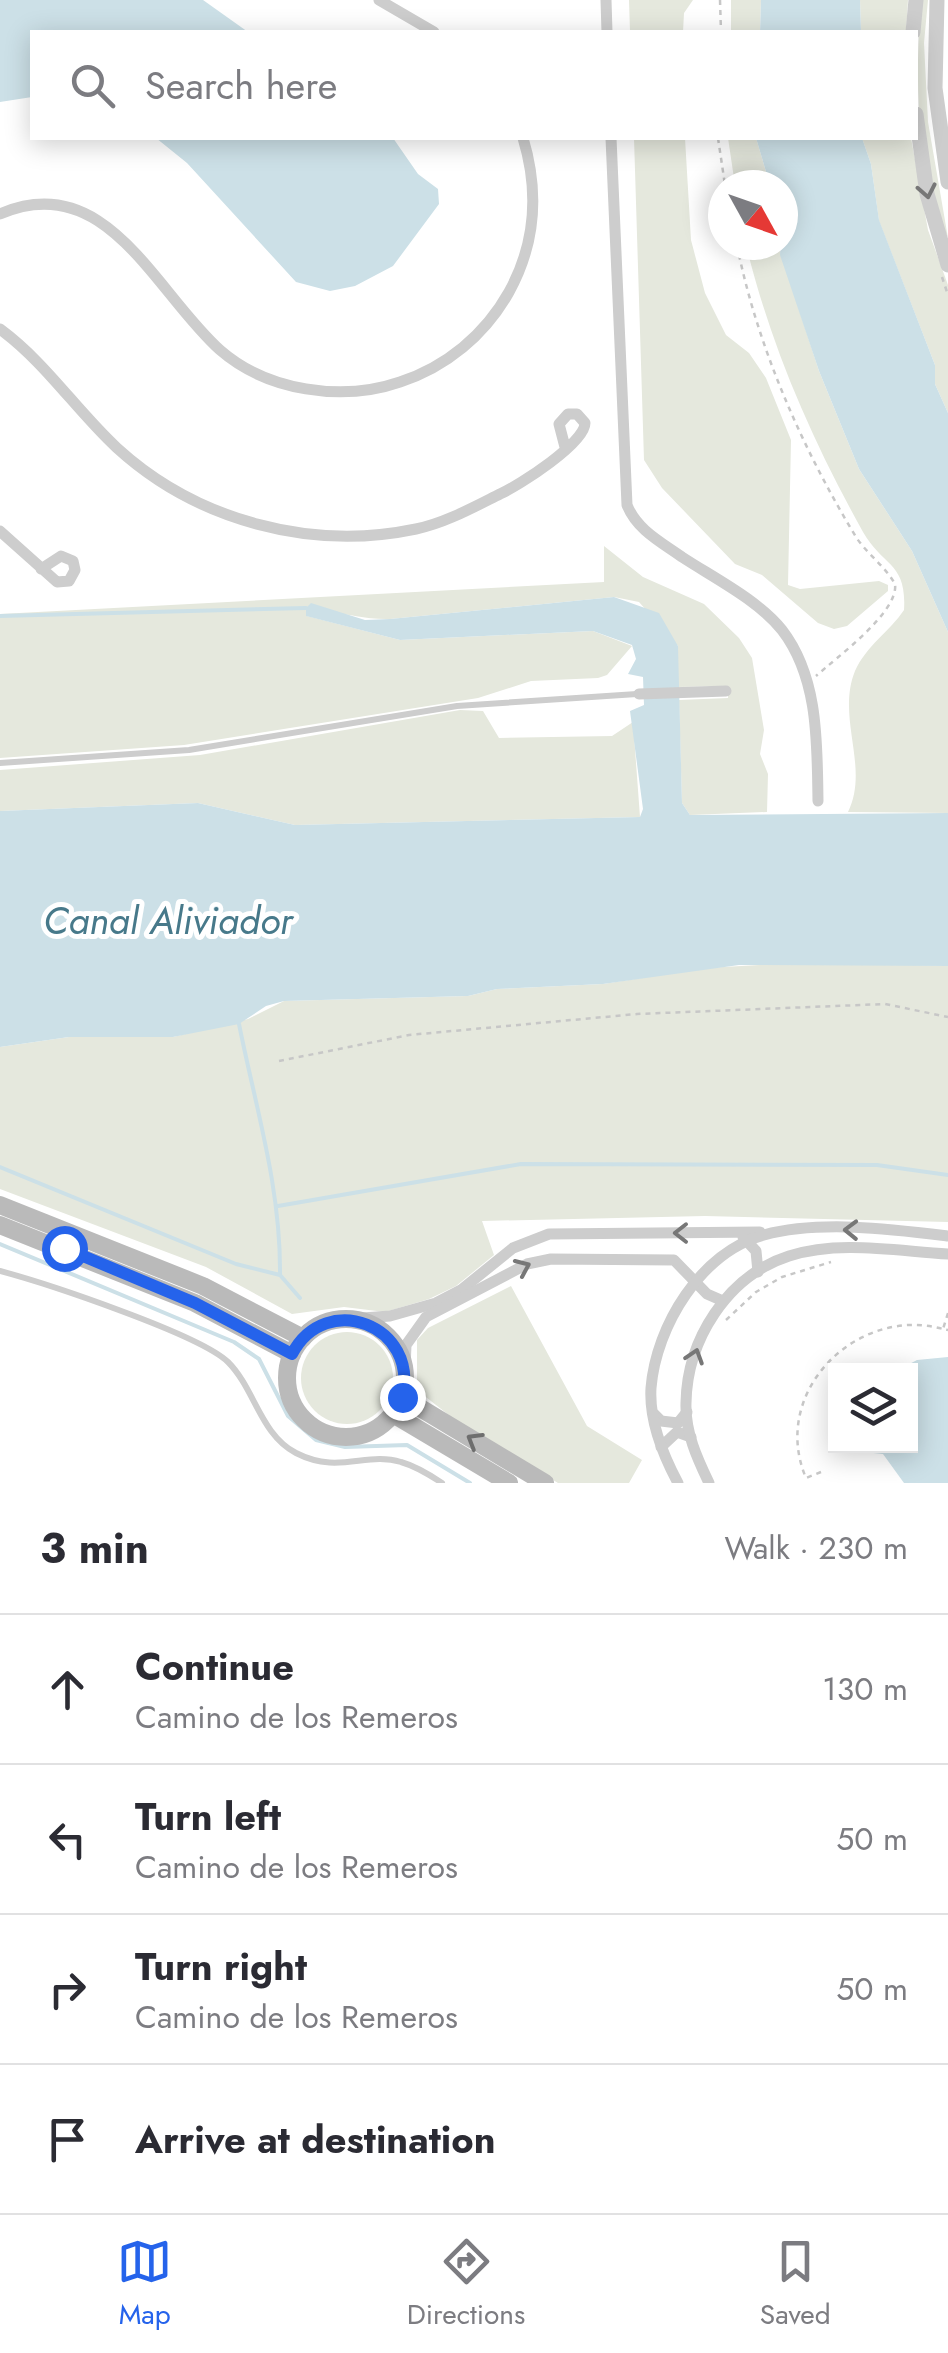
<!DOCTYPE html>
<meta charset="utf-8">
<style>
:root{--surface:#fff;--page:#f7f7f7;--text:#2b2b33;--muted:#7c7c81;--line:#e1e1e2;--accent:#2563eb}
body{margin:0;font-family:Jost,sans-serif;background:var(--page);color:var(--text)}
.controls{position:absolute;right:30px;bottom:30px;display:grid;overflow:hidden;border-radius:0px;box-shadow:0 5px 25px #0003}
.controls button{width:90px;height:90px;display:grid;place-items:center;padding:0;border:0;border-bottom:2px solid var(--line);background:var(--surface);color:var(--text);font:50px sans-serif}
.compass{position:absolute;left:708px;top:170px;width:90px;height:90px;border-radius:50%;background:var(--surface);box-shadow:0 5px 25px #0003;rotate:130deg}
.stop{position:absolute;width:30px;height:30px;margin:-22px;border:8px solid #2563eb;border-radius:50%;background:#fff}
.stop.end{background:#2563eb;border-color:#fff;box-shadow:0 2px 10px #0008}
.list{margin:0;padding:0;list-style:none}
h2{display:flex;justify-content:space-between;align-items:center;height:130px;margin:0;padding:0 40px;font-size:42px}
h2 small{font-size:32px;font-weight:400;color:var(--muted)}
.list li{display:grid;grid-template-columns:65px 1fr auto;gap:30px;align-items:center;box-sizing:border-box;height:150px;padding:0 40px;border-top:2px solid var(--line)}
.list b{display:block;font-size:38px;white-space:nowrap}
.list p{margin:0;font-size:32px;white-space:nowrap;color:var(--muted)}
.list em{font-size:32px;font-style:normal;color:var(--muted)}
.icon{flex:none;width:55px;height:55px;fill:none;stroke:currentColor;stroke-width:2;stroke-linecap:round;stroke-linejoin:round}
.map{position:relative;flex:none;width:948px;height:1483px;overflow:hidden}
.search{position:absolute;background:var(--surface);box-shadow:0 5px 25px #0003;left:30px;right:30px;top:30px;height:110px;display:flex;align-items:center;gap:25px;box-sizing:border-box;padding:0 35px;border-radius:0px;color:var(--muted);font-size:38px}
.sheet{height:730px;background:var(--surface)}
nav{display:flex;justify-content:space-around;align-items:center;box-sizing:border-box;height:140px;border-top:2px solid var(--line);background:var(--surface);font-size:28px;color:var(--muted)}
nav a{display:grid;justify-items:center;gap:5px}
nav .on{color:var(--accent)}
.map>svg:first-child{display:block}
.green{fill:#e5e8dd}
.water{fill:#cce0e7}
.lines{fill:none;stroke-linecap:round;stroke-linejoin:round}
.stream{stroke:#cce0e7;stroke-width:4}
.path{stroke:#c7c7c7;stroke-width:2.5;stroke-dasharray:5 5;stroke-linecap:butt}
.service{stroke:#cdcdcd;stroke-width:6}
.minor{stroke:#cdcdcd;stroke-width:11}
.tertiary{stroke:#cdcdcd;stroke-width:15}
.secondary{stroke:#bababa;stroke-width:18}
.oneway{stroke:#777}
.oneway2{stroke:#6e6e6e}
.route{stroke:#2563eb;stroke-width:12}
.labels{text-anchor:middle;dominant-baseline:central;stroke-width:10;stroke-linejoin:round;paint-order:stroke}
.water-label{font-size:38px;font-style:italic;fill:#47798a;stroke:#fff}
</style>
<div class="map">
<svg width="948" height="1483" viewBox="0 0 948 1483">
<rect width="100%" height="100%" fill="#fff"/>
<g class="green">
<polygon points="629,0 693,0 684,13 683,32 630,32"/>
<polygon points="731,0 761,0 760,32 731,32"/>
<polygon points="860,0 908,0 906,32 861,32"/>
<path d="M921,0h7l-4,43 4,79 20,116c-33,-72 -33,-161 -27,-238z"/>
<polygon points="634,138 685,138 691,240 705,293 726,335 749,353 766,378 791,440 788,585 800,589 879,581 888,585 888,591 847,626 834,629 818,623 762,575 735,564 662,488 644,460"/>
<polygon points="728,138 756,138 770,185 735,185"/>
<polygon points="862,138 911,138 928,230 948,285 948,413 935,384 935,365 879,221 871,164"/>
<path d="M746,245h32l41,126 40,98 53,82 36,81v181l-100,-1c22,-45 -12,-94 7,-141 11,-25 35,-40 49,-61 3,-48 -21,-43 -41,-78 -51,-92 -92,-185 -117,-287z"/>
<path d="M604,546l39,31 61,27 35,34 13,20 12,72 -4,24 8,20 -1,38 -77,3 -8,-12 -3,-103 49,-2v-12l-50,1v-41l-39,-44 -25,-5 -224,22c-33,1 -50,-11 -83,-3l93,24 193,-9 39,15 -25,29 -9,3 -67,3 -53,17 -294,47 -184,13v-144l604,-32z"/>
<polygon points="460,710 483,711 499,738 612,736 633,722 640,817 295,825 198,803 0,811 0,770 200,755"/>
<polygon points="815,962 948,966 948,1222 705,1216 482,1221 494,1255 456,1286 429,1299 385,1312 344,1307 292,1314 206,1267 0,1189 0,1047 69,1037 173,1037 248,1019 284,1001 468,996 497,989 603,984 705,968"/>
<polygon points="511,1286 587,1426 642,1460 629,1483 558,1483 455,1420 417,1390 417,1340 428,1328"/>
<circle cx="347" cy="1378" r="46"/>
</g>
<g class="water">
<polygon points="0,0 203,0 248,32 32,32 32,97 0,102"/>
<polygon points="761,0 860,0 861,32 760,32"/>
<polygon points="156,138 393,138 418,174 438,189 439,204 393,266 355,286 330,291 296,282 187,163"/>
<polygon points="756,138 862,138 871,164 879,220 935,365 935,384 948,413 948,632 912,551 859,469 819,371 780,255 783,185 770,185"/>
<polygon points="614,597 659,613 678,646 682,803 690,815 948,813 948,966 739,965 603,984 497,989 468,996 284,1001 266,1006 239,1024 173,1037 69,1037 0,1047 0,811 198,803 295,825 640,817 643,809 630,711 644,705 643,677 628,674 636,659 632,645 593,631 400,640 306,616 306,608 311,603 365,620 390,619"/>
<polygon points="948,1357 948,1483 904,1483 883,1454 854,1451 854,1446 910,1446 910,1370 898,1370 917,1360"/>
</g>
<g class="lines">
<g class="stream">
<polyline points="0,616 306,608"/>
<path d="M239,1024c17,85 42,164 41,251"/>
<polyline points="0,1167 236,1264 280,1275 300,1298"/>
<polyline points="278,1206 521,1164 877,1165 948,1175"/>
<polyline points="0,1244 234,1342 259,1359 288,1416 316,1440 345,1447 407,1445 470,1483"/>
</g>
<g class="path">
<polyline points="720,0 721,32"/>
<polyline points="718,138 725,185"/>
<path d="M737,245c20,101 65,203 119,292 11,17 29,29 39,47 4,28 -58,73 -79,92"/>
<polyline points="942,277 948,295"/>
<polyline points="279,1061 409,1035 637,1014 885,1004 948,1017"/>
<polyline points="948,1313 943,1329 948,1330"/>
<polyline points="726,1320 756,1292 782,1277 831,1262"/>
<path d="M821,1472l-15,6c-37,-87 52,-173 137,-149"/>
</g>
<g class="service">
<polyline points="0,763 189,750 457,706 637,694"/>
<path d="M0,1271c45,12 199,63 228,91 27,27 32,72 68,91 43,22 70,-2 105,9 14,4 29,13 41,21"/>
</g>
<g class="minor">
<polyline points="379,0 434,32"/>
<polyline points="606,0 607,32"/>
<path d="M611,138l16,367c10,25 34,37 55,52 32,21 76,43 100,73 37,48 35,114 36,171"/>
<path d="M0,214c106,-46 155,78 220,136 47,41 122,52 180,32 46,-15 85,-47 109,-90 27,-49 30,-101 14,-154"/>
<path d="M0,329c46,34 76,81 117,119 80,73 194,103 299,81 29,-6 58,-22 84,-35 20,-9 85,-51 85,-71l-8,-9h-9l-9,10 6,23"/>
<polyline points="0,531 57,582 69,581 75,570 73,561 61,556 41,569"/>
<polyline points="639,694 726,691"/>
<polyline points="743,1237 756,1251 758,1272"/>
<polyline points="349,1319 390,1316 436,1303 461,1290 513,1248 549,1234 760,1232"/>
<polyline points="405,1369 406,1345 426,1317 527,1264 551,1259 674,1260 707,1294 723,1301"/>
<polyline points="654,1414 661,1421 678,1423 687,1412"/>
<polyline points="661,1447 677,1432 691,1437"/>
<path d="M678,1483c-15,-28 -29,-62 -27,-95 5,-62 50,-136 113,-153 56,-15 127,-6 184,1"/>
<path d="M709,1483c-12,-25 -24,-51 -23,-80 1,-63 41,-127 103,-147 50,-16 107,-5 159,-2"/>
</g>
<g class="tertiary">
<polyline points="937,0 935,88 948,182"/>
<polyline points="913,32 916,0"/>
<polyline points="916,114 927,194 948,265"/>
</g>
<g class="secondary">
<polyline points="0,1205 203,1286 303,1338"/>
<polyline points="0,1225 195,1303 292,1354"/>
<circle cx="346" cy="1378" r="59"/>
<polyline points="402,1397 545,1483"/>
<polyline points="393,1414 509,1483"/>
</g>
</g>
<defs><path id="oneway-chevron" d="M-2-3.5L2.5 0L-2 3.5" fill="none" stroke-width="1.6" stroke-linecap="round" stroke-linejoin="round" transform="scale(2.5)"/></defs>
<g class="oneway">
<use href="#oneway-chevron" transform="translate(927 191) rotate(79)"/>
<use href="#oneway-chevron" transform="translate(851 1230) rotate(-179)"/>
<use href="#oneway-chevron" transform="translate(681 1233) rotate(180)"/>
<use href="#oneway-chevron" transform="translate(523 1267) rotate(-24)"/>
<use href="#oneway-chevron" transform="translate(695 1356) rotate(-72)"/>
</g>
<use class="oneway2" href="#oneway-chevron" transform="translate(474 1440) rotate(-149)"/>
<g class="lines">
<path class="route" d="M64,1248l131,55 97,51c34,-65 128,-28 110,43"/>
</g>
<g class="labels">
<g class="water-label">
<text x="168" y="920">Canal Aliviador</text>
</g>
</g>
</svg>
<div class="controls">
<button><svg class="icon" aria-label="layers" viewBox="0 0 24 24"><path d="M12 4l9 5-9 5-9-5zM3 14l9 5 9-5"/></svg></button>
</div>
<svg class="compass" viewBox="-18 -18 36 36"><path d="M0-13l5 13h-10z" fill="#e53935"/><path d="M0 13l5-13h-10z" fill="#7c7c81"/></svg>
<div class="stop" style="left:64px;top:1248px"></div>
<div class="stop end" style="left:402px;top:1397px"></div>
<div class="search"><svg class="icon" aria-label="search" viewBox="0 0 24 24"><circle cx="10" cy="10" r="6"/><path d="M15 15l6 6"/></svg>Search here</div>
</div>
<section class="sheet">
<h2>3 min<small>Walk · 230 m</small></h2>
<ul class="list">
<li><svg class="icon" aria-label="ahead" viewBox="0 0 24 24"><path d="M12 20V5M6 11l6-6 6 6"/></svg><div><b>Continue</b><p>Camino de los Remeros</p></div><em>130 m</em></li>
<li><svg class="icon" aria-label="left" viewBox="0 0 24 24"><path d="M17 20v-9H6M10 6l-5 5 5 5"/></svg><div><b>Turn left</b><p>Camino de los Remeros</p></div><em>50 m</em></li>
<li><svg class="icon" aria-label="right" viewBox="0 0 24 24"><path d="M7 20v-9h11M14 6l5 5-5 5"/></svg><div><b>Turn right</b><p>Camino de los Remeros</p></div><em>50 m</em></li>
<li><svg class="icon" aria-label="arrive" viewBox="0 0 24 24"><path d="M6 21V4h12l-3 4 3 4H6"/></svg><div><b>Arrive at destination</b></div></li>
</ul>
</section>
<nav>
<a class="on"><svg class="icon" aria-label="map" viewBox="0 0 24 24"><path d="M3 6l6-2 6 2 6-2v14l-6 2-6-2-6 2zM9 4v14M15 6v14"/></svg>Map</a>
<a><svg class="icon" aria-label="directions" viewBox="0 0 24 24"><path d="M12 3l9 9-9 9-9-9zM9 14v-3h6M13 9l2 2-2 2"/></svg>Directions</a>
<a><svg class="icon" aria-label="saved" viewBox="0 0 24 24"><path d="M7 4h10v16l-5-4-5 4z"/></svg>Saved</a>
</nav>
